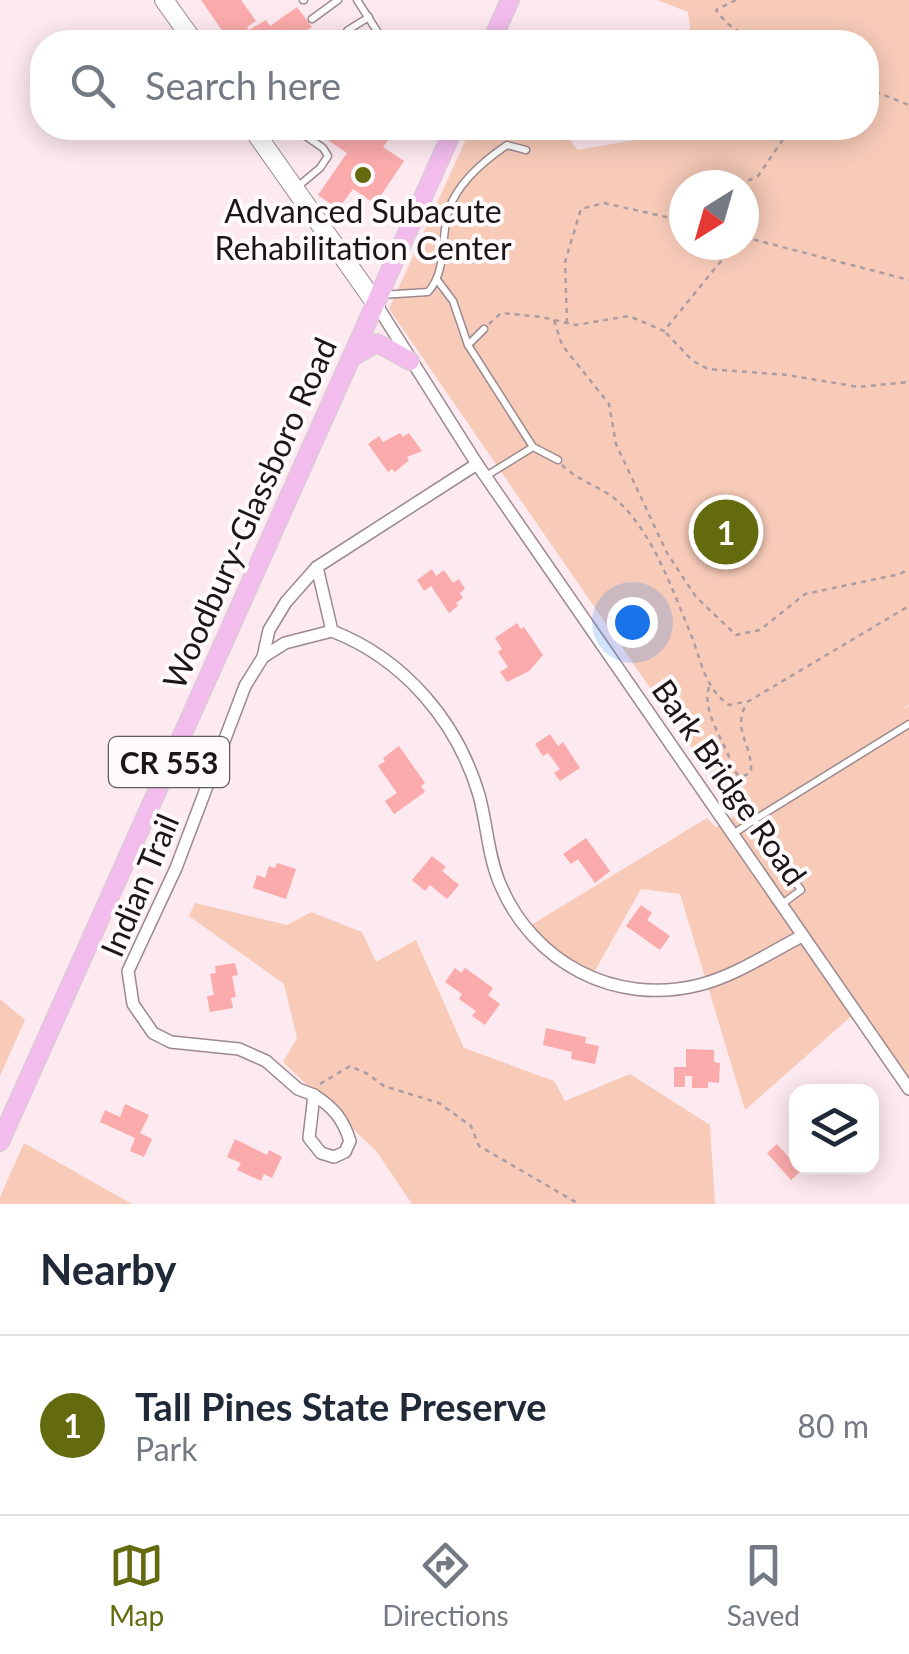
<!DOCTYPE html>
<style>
:root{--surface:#fff;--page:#f6f6f7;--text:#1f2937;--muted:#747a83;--line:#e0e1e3;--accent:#646b0f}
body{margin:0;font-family:Lato,sans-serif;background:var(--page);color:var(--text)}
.controls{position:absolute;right:30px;bottom:30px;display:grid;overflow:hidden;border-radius:20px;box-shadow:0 5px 25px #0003}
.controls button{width:90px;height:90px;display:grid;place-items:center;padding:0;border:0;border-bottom:2px solid var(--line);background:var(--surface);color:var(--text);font:50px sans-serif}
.compass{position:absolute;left:669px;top:170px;width:90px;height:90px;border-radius:50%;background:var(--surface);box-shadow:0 5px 25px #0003;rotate:217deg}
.you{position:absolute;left:632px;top:622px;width:35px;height:35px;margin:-25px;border:8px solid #fff;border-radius:50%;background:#1a73e8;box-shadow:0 0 0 15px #1a73e833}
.badge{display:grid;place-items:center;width:65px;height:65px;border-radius:50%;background:var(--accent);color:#fff;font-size:32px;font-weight:700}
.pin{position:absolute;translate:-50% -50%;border:5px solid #fff;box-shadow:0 2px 10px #0006}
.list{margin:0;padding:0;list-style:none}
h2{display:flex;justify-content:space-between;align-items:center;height:130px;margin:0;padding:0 40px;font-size:42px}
h2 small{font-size:32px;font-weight:400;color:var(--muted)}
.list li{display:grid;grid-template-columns:65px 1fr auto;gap:30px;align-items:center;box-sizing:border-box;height:180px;padding:0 40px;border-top:2px solid var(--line)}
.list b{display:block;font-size:38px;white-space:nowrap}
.list p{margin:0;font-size:32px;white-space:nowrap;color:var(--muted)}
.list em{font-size:32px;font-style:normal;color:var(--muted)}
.icon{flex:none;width:55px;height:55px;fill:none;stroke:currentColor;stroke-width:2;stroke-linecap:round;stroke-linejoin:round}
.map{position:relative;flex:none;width:909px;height:1204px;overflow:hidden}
.search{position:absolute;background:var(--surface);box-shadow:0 5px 25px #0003;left:30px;right:30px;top:30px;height:110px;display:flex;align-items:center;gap:25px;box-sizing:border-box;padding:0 35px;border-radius:40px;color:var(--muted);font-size:38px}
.sheet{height:310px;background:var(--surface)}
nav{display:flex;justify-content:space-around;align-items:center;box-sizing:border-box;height:140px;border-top:2px solid var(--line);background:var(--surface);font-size:28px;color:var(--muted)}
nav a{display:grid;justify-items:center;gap:5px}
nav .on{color:var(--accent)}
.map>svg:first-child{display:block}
.green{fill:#f8cbb9;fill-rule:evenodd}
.building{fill:#fbabab}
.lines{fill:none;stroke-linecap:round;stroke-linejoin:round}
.lane-casing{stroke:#9c898f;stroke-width:9}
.street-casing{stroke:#9c898f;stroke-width:14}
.secondary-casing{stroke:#9c898f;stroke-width:20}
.primary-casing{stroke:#d2d0d1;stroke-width:20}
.path{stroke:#ac9ca2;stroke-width:2.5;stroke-dasharray:5 5;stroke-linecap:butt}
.lane{stroke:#fff;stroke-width:6}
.street{stroke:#fff;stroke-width:11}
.secondary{stroke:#fff;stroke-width:18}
.primary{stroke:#f2bcec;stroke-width:18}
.poi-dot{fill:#646b0f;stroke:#fffbfc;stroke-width:4}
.labels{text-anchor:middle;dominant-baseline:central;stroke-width:8;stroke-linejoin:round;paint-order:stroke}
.shield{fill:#fffbfc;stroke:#615b5c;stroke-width:2.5}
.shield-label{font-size:30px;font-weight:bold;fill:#1d1618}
.poi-label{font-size:32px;fill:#1d1618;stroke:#fffbfc}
.street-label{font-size:32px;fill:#1d1618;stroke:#fffbfc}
</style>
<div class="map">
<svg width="909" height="1204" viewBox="0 0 909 1204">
<rect width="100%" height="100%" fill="#fde9f0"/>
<g class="green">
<path d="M657,0h252v704l-6,5 6,-3v382l-53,-76 -111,98 -65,-216 -39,-5 -49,87 -66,-48 181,-110 9,9 21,-13 -348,-505 82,-181h89l18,22 68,-12 13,-10h207v-86h-174l-4,-30zM684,185h60v60h-60z"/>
<polygon points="195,903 287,925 311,912 362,932 376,962 416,940 464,1048 554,1081 565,1101 630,1074 710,1125 715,1204 412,1204 377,1152 283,1062 297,1038 284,984 189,916"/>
<polygon points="0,999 25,1020 0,1076"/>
<polygon points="24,1143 132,1204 0,1204 0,1197"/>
</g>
<g class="building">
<polygon points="201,0 241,0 256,21 247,27 249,30 266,20 270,26 297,7 312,27 289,42 230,42"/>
<polygon points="310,128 397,128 383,147 404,161 375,204 353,189 338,209 318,195 347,153"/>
<polygon points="400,433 403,437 409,433 422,451 407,457 409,460 395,472 392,469 388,472 368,444 379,436 383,442"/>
<polygon points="432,569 436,576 444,570 453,583 459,579 465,589 460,593 463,598 456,603 458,606 449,613 431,586 424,591 417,580"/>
<polygon points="517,623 521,629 524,627 543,655 529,671 507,682 500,672 508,667 498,652 502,649 495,638"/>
<polygon points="550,734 558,746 563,742 580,768 560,781 554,773 560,769 548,753 543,756 535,744"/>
<polygon points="399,746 425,783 421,786 425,792 394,814 385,801 397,793 378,766 385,761 383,758"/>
<polygon points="586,838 610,871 595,883 578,859 571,864 563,854"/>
<polygon points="432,856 446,867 442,871 459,885 447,899 430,885 425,891 412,880"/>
<polygon points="277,863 296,869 286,899 253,888 257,875 265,878 269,866 275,868"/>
<polygon points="641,905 652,913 647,920 670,936 660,950 626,926"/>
<polygon points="235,963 238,975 232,976 236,997 231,998 233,1008 210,1012 207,996 214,995 210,974 216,973 215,966"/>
<polygon points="455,968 461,973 465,968 493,988 488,995 500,1004 485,1025 472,1016 476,1011 459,999 462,994 445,982"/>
<polygon points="546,1028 586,1037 585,1043 599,1046 595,1064 571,1059 572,1052 543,1045"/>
<polygon points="686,1049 714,1050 714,1062 720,1063 719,1083 708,1082 708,1088 692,1088 692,1076 685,1076 685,1087 674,1087 674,1067 686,1067"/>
<polygon points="125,1104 149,1115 140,1133 152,1139 144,1157 130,1151 135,1138 100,1122 105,1110 120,1117"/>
<polygon points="235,1139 267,1155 269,1150 282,1157 272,1178 264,1174 261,1181 237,1170 241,1163 227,1157"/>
<polygon points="777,1144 801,1171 791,1180 767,1153"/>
</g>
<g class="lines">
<g class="lane-casing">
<g id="lane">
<polyline points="303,0 304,0"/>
<polyline points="357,0 379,34 377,42"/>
<polyline points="312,19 338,0"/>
<polyline points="339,42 348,30 369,17"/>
<polyline points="294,128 323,148 328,156 320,168 296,188"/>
<polyline points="438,281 453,301 468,345 533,447 558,460"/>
<path d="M381,295l47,-3c20,-22 12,-56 21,-83 9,-26 36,-49 58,-64l19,5"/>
<polyline points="468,345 484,329"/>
<polyline points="486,476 533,447"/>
<polyline points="754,820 909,724"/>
<polyline points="733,834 754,820 801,890 782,904"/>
</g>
</g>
<g class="street-casing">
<g id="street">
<polyline points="376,304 477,464 909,1089"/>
<polyline points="317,567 332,631"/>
<path d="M263,657l22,-14 47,-12c72,28 125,90 147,164 8,29 9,61 21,89 33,79 115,122 199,101 36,-9 70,-32 103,-49"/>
<polyline points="314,1095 298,1089 266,1061 239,1049 171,1042 153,1033 133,1004 128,971 176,868 245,686 263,657 269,630 286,602 317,567 477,464"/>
<path d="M314,1095c20,13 29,24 36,46l-5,11 -11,5 -13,-4 -12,-15z"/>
</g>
</g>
<g class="secondary-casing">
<g id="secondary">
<polyline points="164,0 194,42"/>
<polyline points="252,128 376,304"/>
</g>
</g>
<g class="primary-casing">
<g id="primary">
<polyline points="491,42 510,0"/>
<polyline points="352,357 377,343 410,361"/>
<polyline points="0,1142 454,128"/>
</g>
</g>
<g class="path">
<path d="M736,0l-20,10c34,46 52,10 79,32"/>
<polyline points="866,88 909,105"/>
<polyline points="739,185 758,176 791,128"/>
<polyline points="744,237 909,280"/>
<polyline points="554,320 562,345 609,404 616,444 667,553 696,597 736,635 760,630 805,594 900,574 909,569"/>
<polyline points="567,323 565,262 581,209 604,203 684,221"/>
<polyline points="489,324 501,313 541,317 576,325 629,316 664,331 734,245"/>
<polyline points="666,333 693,361 708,369 787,375 859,387 909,382"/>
<path d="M562,465c17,17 41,22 58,38 34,33 52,86 70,129 11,27 14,56 39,73l20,-4 160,-95"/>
<path d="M709,687c-8,26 17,55 24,81l4,6 7,2 7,-4c2,-27 -20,-43 -4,-69"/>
<polyline points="320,1084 350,1066 368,1074 384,1086 439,1103 471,1126 479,1146 579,1204"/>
</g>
<use href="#lane" class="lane"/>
<use href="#street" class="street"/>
<use href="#secondary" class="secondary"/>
<use href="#primary" class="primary"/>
</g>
<circle class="poi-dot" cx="363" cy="175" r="10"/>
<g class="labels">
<rect class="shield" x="109" y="737" width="120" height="50" rx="8"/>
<g class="shield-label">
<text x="169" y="762">CR 553</text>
</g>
<g class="poi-label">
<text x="363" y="210">Advanced Subacute<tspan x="363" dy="37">Rehabilitation Center</tspan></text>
</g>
<g class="street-label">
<text transform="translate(249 513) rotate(-66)">Woodbury-Glassboro Road</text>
<text transform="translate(730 782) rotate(55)">Bark Bridge Road</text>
<text transform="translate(139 885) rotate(-67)">Indian Trail</text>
</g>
</g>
</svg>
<div class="controls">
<button><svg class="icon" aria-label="layers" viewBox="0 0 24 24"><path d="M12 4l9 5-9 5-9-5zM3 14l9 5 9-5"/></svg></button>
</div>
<svg class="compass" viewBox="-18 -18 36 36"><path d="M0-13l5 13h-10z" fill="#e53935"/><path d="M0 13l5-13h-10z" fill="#747a83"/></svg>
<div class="you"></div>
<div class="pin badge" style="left:726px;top:532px">1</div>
<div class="search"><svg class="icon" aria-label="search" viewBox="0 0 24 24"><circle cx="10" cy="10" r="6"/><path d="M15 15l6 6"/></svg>Search here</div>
</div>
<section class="sheet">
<h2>Nearby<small></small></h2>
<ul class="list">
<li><span class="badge">1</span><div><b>Tall Pines State Preserve</b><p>Park</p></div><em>80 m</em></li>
</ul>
</section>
<nav>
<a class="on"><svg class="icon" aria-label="map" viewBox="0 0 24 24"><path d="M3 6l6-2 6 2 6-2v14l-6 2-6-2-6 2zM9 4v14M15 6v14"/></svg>Map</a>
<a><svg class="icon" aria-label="directions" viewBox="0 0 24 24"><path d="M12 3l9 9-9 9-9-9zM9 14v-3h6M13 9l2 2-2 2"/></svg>Directions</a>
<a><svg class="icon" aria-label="saved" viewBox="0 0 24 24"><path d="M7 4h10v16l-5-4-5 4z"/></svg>Saved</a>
</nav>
